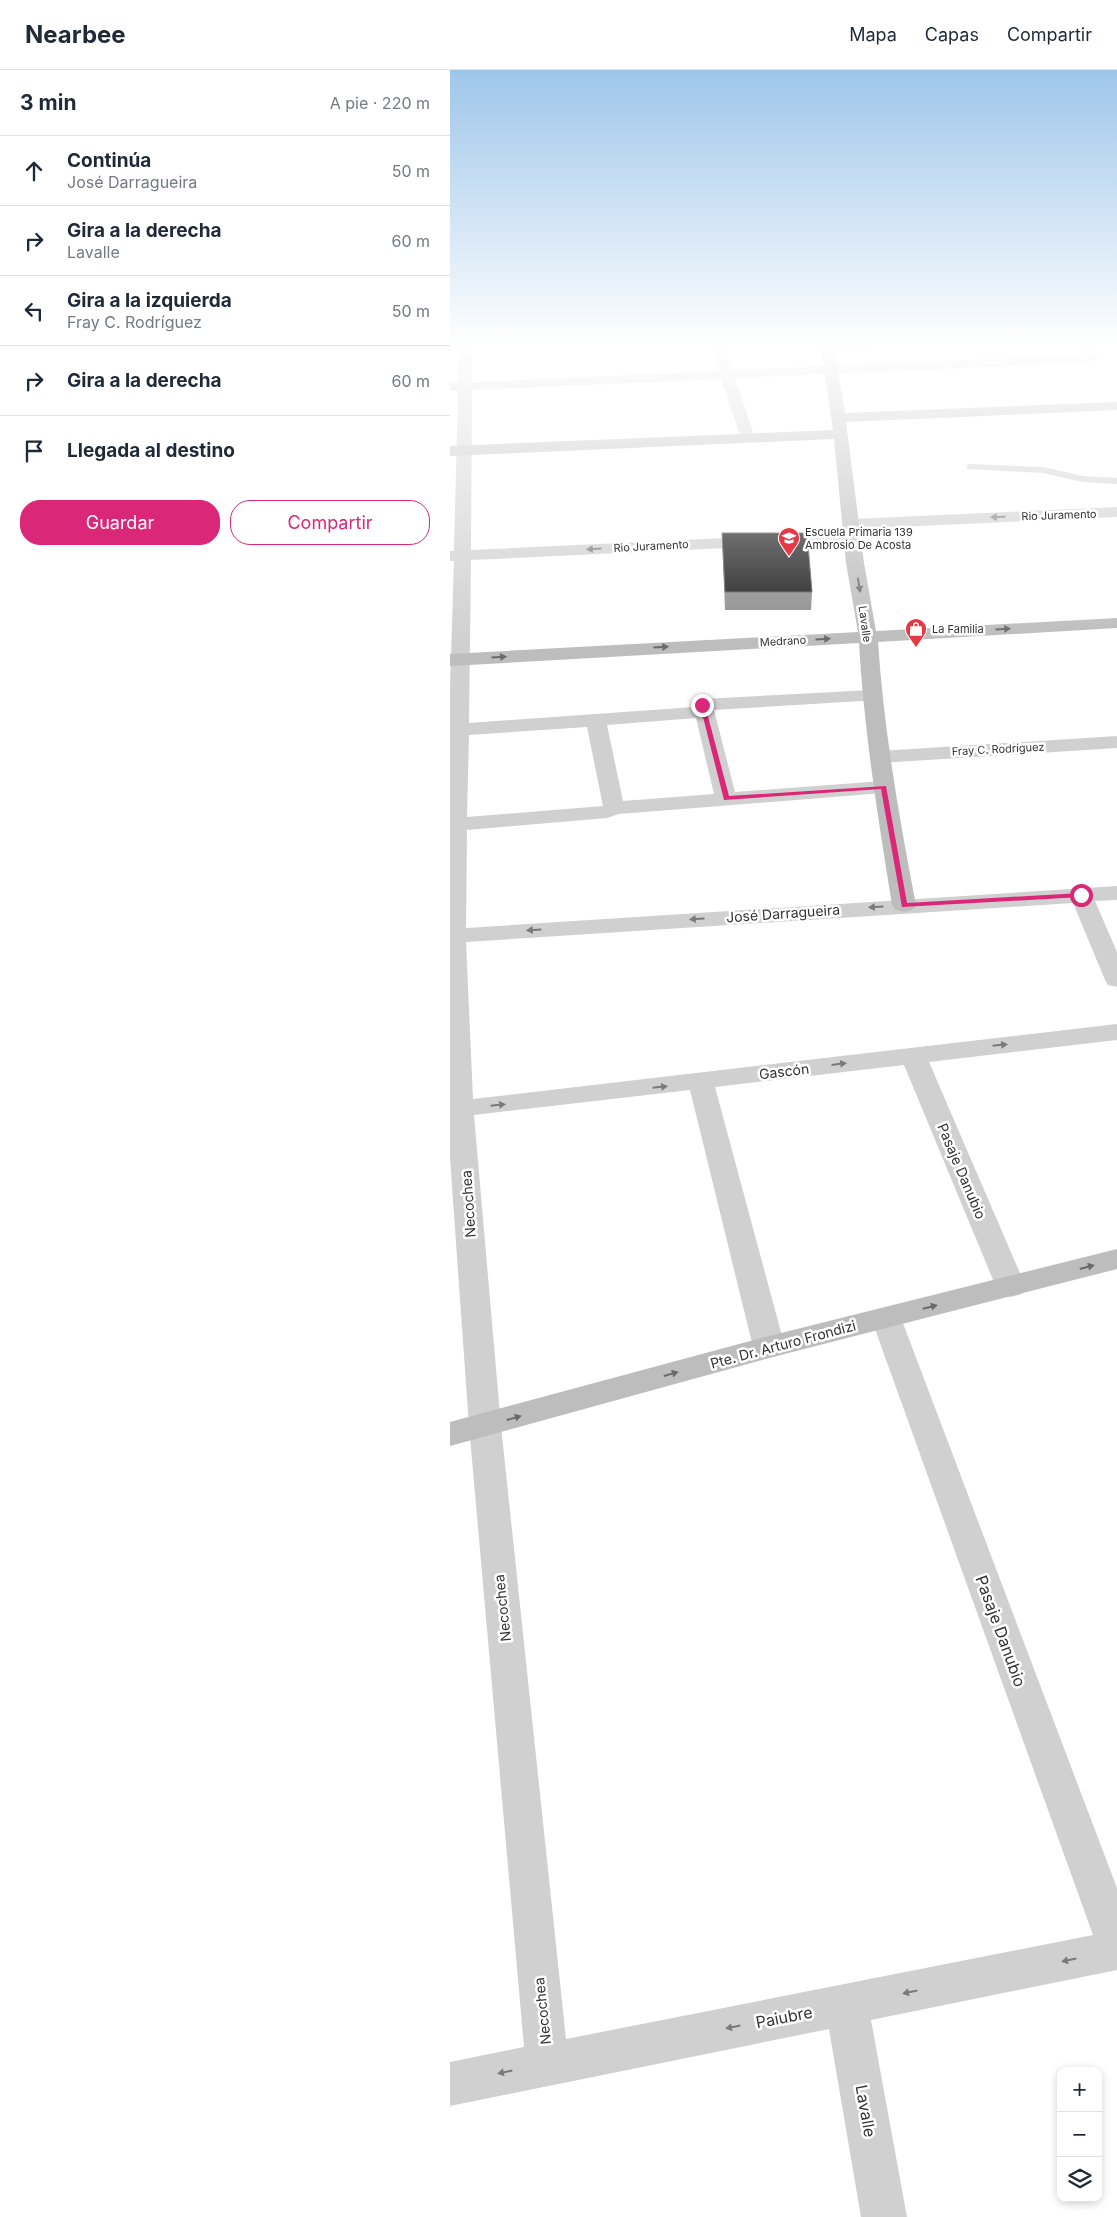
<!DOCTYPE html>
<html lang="es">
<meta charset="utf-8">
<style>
:root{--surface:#fff;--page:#f2f2f3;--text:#1f2937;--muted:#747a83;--line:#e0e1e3;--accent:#db2777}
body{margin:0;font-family:Inter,sans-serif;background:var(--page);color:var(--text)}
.controls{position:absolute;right:15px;bottom:15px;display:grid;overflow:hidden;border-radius:10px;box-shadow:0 2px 8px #0003}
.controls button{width:45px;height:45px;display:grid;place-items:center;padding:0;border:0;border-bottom:1px solid var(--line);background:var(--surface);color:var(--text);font:25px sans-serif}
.stop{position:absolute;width:15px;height:15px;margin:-11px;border:4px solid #db2777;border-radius:50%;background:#fff}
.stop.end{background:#db2777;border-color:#fff;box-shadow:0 1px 5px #0008}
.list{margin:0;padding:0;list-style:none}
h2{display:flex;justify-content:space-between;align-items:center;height:65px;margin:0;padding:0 20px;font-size:21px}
h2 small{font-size:16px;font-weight:400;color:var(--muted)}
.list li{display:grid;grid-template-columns:32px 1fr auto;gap:15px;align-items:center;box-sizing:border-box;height:70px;padding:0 20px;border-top:1px solid var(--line)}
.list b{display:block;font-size:19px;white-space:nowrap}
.list p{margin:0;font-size:16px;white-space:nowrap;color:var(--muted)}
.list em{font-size:16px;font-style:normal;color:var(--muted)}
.actions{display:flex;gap:10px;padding:15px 20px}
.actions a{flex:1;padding:11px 0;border:1px solid var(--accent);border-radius:20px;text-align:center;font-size:18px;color:var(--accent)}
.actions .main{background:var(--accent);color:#fff}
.icon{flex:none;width:28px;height:28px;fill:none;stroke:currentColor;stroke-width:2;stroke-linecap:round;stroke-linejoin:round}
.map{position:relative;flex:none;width:667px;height:2147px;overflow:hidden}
header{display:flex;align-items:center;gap:30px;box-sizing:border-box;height:70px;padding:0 25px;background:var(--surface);border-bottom:1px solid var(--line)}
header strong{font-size:24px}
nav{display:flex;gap:28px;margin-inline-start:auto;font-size:18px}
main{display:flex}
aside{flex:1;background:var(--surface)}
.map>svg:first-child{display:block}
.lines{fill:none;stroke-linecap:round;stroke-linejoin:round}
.lane{fill:#d0d0d0;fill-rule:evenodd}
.street{fill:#d0d0d0;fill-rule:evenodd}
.secondary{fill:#bdbdbd;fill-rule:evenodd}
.wall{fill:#8c8c8c}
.building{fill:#1a1a1a;stroke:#5f5f5f}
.oneway{fill:#7a7a7a}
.oneway2{fill:#6a6a6a}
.route{fill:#db2777}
.labels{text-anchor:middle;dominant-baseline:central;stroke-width:5;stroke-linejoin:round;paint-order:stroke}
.far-street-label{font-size:11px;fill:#333;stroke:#fff}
.far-poi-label{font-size:11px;fill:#333;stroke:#fff;text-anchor:start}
.street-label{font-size:14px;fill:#333;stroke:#fff}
.near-street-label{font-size:16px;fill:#333;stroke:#fff}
</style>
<header>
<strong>Nearbee</strong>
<nav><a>Mapa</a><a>Capas</a><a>Compartir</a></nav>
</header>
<main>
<aside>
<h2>3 min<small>A pie · 220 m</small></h2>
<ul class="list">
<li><svg class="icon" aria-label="ahead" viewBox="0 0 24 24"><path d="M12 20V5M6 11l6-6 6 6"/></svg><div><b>Continúa</b><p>José Darragueira</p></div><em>50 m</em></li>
<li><svg class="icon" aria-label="right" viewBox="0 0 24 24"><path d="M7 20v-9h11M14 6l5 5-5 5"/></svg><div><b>Gira a la derecha</b><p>Lavalle</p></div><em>60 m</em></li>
<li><svg class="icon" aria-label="left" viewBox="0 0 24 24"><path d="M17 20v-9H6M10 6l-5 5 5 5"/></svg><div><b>Gira a la izquierda</b><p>Fray C. Rodríguez</p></div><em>50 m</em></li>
<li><svg class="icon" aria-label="right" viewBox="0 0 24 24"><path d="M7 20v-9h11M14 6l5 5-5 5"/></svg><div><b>Gira a la derecha</b></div><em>60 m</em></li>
<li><svg class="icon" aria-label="arrive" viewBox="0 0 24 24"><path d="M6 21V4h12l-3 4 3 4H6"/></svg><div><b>Llegada al destino</b></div></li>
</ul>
<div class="actions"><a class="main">Guardar</a><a>Compartir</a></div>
</aside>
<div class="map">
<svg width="667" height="2147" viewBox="0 0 667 2147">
<rect width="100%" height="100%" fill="#fff"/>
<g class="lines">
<polygon class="lane" points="520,394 593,397 633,406 667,408 667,414 633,412 593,403 517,399 517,395"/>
<g class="street">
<path d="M9,273h13v39l247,-11 -9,-28h12l10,27 352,-15 -4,-12h12l6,12 -4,6 -14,2 -345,15 20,60 -7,4 -7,-4 -20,-59 -249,11 -1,160 382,-18 6,1 2,4 -2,4 -6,1 -382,18 -2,163 225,-16 2,-6 7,-2 169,-9 7,2 3,4 -3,4 -165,10 21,82 148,-11 7,2 4,4 -4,4 -7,2 -264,21 -12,4 -140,12 -1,98 651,-42v14l-22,1 22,51v35l-9,-2 -3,-5 -32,-77 -607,39 7,157 644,-75v16l-188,22 97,225 -4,7 -11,3 -11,-3 -4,-7 -92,-222 -189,22 70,260 -5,8 -11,3 -11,-3 -5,-8 -63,-257 -216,25 27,311 65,613 527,-104 -222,-617 4,-7 11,-4 11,4 4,7 216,570v82l-246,50 36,197h-46l-32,-188 -379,77v-44l74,-15 -55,-621 -19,-268v-471l4,-126h-4v-10h4l4,-160h-8v-8l8,-1zM246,648l18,76 -91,7 -16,-76zM137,657l16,79 -136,11 2,-82z"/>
<polygon points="388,273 502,273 495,277 376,281 369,277 376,273"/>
<polygon points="667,437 667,447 402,459 394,454 402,449"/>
<polygon points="667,666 667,678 430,693 423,691 420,687 423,683 430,681"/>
</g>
<g class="secondary">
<path d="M370,273h13l12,70 272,-11v8l-271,12 18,141 12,68 241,-13v10l-239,14c6,89 21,175 38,263l-4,5 -8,2 -8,-2 -4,-5c-14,-87 -28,-174 -33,-262l-409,23v-12l408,-22 -12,-69 -12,-124 -384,17v-10l383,-16z"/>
<polygon points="667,1179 667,1199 319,1288 0,1376 0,1352 319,1266"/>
</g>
</g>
<polygon class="wall" points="272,463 362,522 361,540 275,540"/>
<polygon class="building" points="272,463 357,463 362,522 275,522"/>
<defs><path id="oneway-solid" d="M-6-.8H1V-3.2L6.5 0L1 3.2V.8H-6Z" transform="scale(1.25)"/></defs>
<g class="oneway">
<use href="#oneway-solid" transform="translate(548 447) rotate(178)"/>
<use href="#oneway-solid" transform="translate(144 479) rotate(177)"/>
<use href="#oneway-solid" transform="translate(426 837) rotate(176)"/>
<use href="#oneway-solid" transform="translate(247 849) rotate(176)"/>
<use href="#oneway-solid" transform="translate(84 860) rotate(176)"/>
<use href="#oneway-solid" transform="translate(550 975) rotate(-6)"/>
<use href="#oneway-solid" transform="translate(389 994) rotate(-7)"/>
<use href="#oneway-solid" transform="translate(210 1017) rotate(-6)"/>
<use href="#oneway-solid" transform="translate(48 1035) rotate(-6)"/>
<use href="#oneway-solid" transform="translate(619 1890) rotate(168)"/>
<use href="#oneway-solid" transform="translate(460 1922) rotate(168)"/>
<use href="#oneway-solid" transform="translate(283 1957) rotate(169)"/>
<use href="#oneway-solid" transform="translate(55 2002) rotate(168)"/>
</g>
<g class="oneway2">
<use href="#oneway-solid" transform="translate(409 515) rotate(81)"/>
<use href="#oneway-solid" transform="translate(553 559) rotate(-3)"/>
<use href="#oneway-solid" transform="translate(373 569) rotate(-3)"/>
<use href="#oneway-solid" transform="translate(211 577) rotate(-3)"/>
<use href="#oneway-solid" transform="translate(49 587) rotate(-4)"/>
<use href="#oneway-solid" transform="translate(637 1197) rotate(-15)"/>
<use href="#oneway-solid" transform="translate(480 1237) rotate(-14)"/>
<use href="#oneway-solid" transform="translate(221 1304) rotate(-16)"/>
<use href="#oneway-solid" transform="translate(64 1348) rotate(-16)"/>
</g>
<linearGradient id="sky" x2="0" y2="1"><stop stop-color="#9ec6ea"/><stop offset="0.48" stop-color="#fff"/><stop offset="1" stop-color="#fff" stop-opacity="0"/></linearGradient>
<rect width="667" height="573" fill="url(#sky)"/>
<polygon class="route" points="252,634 255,635 279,726 436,716 457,833 631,823 634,825 631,827 452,837 431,719 274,730 250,635"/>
<defs>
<g id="school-pin" transform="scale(1.125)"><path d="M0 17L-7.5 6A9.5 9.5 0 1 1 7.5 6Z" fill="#e63946" stroke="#fff"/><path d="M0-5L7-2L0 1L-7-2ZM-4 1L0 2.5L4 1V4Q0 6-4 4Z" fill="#fff"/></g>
<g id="shop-pin" transform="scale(1.125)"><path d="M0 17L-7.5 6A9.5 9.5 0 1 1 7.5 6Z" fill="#e63946" stroke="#fff"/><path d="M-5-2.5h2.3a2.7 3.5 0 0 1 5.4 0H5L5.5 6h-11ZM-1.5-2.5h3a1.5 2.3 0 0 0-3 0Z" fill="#fff"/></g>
</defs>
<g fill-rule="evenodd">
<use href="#school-pin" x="339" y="468"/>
<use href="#shop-pin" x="466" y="559"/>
</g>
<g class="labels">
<g class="far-street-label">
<text transform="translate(609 445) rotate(-2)">Rio Juramento</text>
<text transform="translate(201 476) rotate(-3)">Rio Juramento</text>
<text transform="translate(415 554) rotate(82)">Lavalle</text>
<text transform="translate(333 571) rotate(-3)">Medrano</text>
<text transform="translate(548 679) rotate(-3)">Fray C. Rodríguez</text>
</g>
<g class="far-poi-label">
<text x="355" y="462">Escuela Primaria 139<tspan x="355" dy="13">Ambrosio De Acosta</tspan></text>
<text x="482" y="559">La Familia</text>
</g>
<g class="street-label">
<text transform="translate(333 843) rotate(-4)">José Darragueira</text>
<text transform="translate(334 1001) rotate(-7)">Gascón</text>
<text transform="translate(512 1101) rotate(67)">Pasaje Danubio</text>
<text transform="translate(18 1134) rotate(-94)">Necochea</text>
<text transform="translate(333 1274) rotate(-15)">Pte. Dr. Arturo Frondizi</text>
<text transform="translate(52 1538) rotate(-96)">Necochea</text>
<text transform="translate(92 1941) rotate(-96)">Necochea</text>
</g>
<g class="near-street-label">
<text transform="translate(551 1561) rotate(70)">Pasaje Danubio</text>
<text transform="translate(334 1947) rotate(-11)">Paiubre</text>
<text transform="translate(416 2041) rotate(80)">Lavalle</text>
</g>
</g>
</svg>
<div class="controls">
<button>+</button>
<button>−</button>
<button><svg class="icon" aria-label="layers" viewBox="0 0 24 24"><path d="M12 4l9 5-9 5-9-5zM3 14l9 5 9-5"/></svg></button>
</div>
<div class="stop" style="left:631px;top:825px"></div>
<div class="stop end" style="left:252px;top:635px"></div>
</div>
</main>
